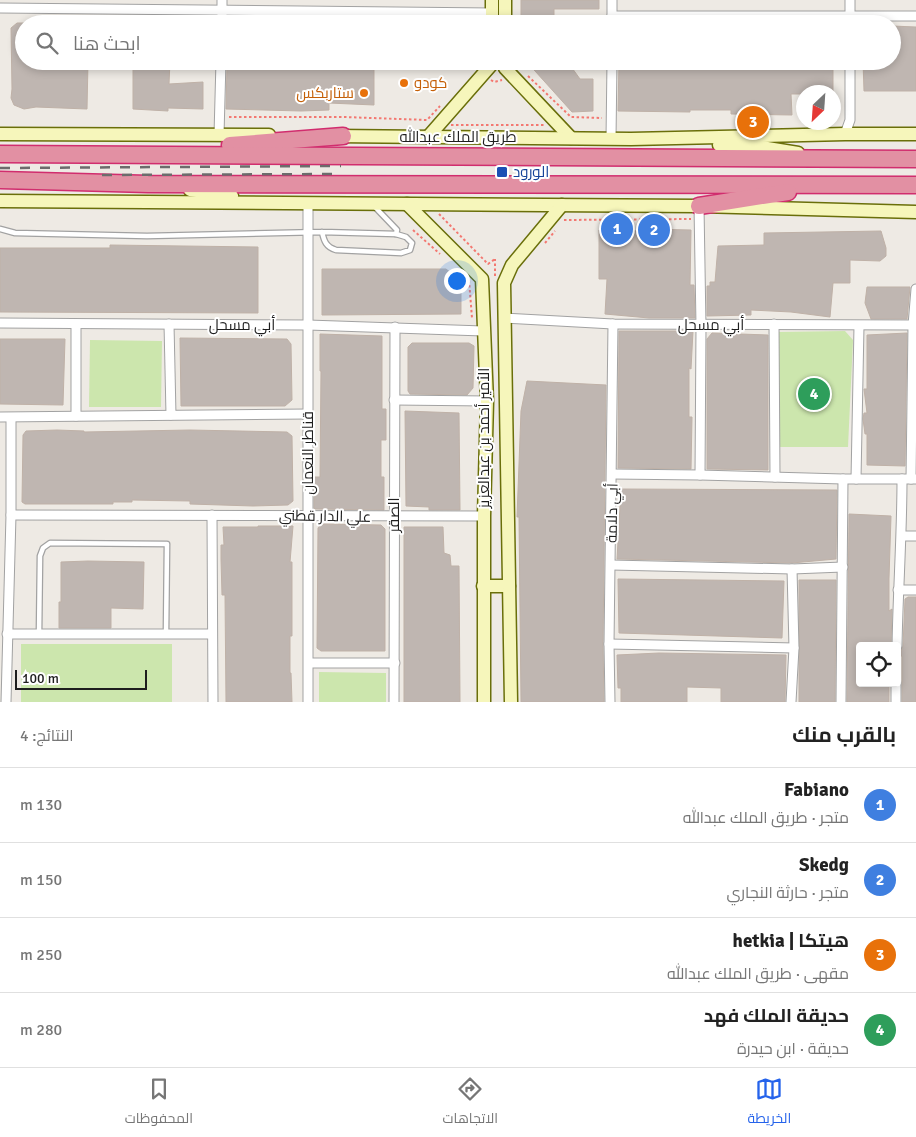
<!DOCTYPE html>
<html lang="ar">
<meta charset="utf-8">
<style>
:root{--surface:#fff;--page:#f6f6f6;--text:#222;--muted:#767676;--line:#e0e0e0;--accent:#2563eb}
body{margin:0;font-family:Signika,Cairo,sans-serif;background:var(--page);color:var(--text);direction:rtl}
.controls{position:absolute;right:15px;bottom:15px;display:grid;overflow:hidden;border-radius:5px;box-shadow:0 2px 8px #0003}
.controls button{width:45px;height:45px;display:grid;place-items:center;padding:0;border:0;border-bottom:1px solid var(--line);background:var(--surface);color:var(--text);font:25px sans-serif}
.compass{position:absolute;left:796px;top:85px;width:45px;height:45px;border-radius:50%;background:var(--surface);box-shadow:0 2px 8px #0003;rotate:205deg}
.scale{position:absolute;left:15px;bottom:12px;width:132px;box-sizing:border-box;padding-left:5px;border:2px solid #1e1e1e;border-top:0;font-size:14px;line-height:18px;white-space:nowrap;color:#1e1e1e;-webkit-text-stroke:4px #fff;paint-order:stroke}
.you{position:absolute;left:456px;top:280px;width:18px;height:18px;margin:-12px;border:4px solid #fff;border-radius:50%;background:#1a73e8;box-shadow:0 0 0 8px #1a73e833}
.badge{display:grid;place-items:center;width:32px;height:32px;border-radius:50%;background:var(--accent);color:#fff;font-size:16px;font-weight:700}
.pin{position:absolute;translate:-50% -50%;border:2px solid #fff;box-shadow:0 1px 5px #0006}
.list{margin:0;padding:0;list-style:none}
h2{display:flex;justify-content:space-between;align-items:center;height:65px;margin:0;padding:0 20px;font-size:21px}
h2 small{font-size:16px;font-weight:400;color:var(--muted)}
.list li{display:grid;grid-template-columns:32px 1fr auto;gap:15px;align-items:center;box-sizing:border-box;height:75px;padding:0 20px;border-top:1px solid var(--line)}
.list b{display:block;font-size:19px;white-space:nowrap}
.list p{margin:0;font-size:16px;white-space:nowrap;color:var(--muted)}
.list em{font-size:16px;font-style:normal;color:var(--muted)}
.icon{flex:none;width:28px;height:28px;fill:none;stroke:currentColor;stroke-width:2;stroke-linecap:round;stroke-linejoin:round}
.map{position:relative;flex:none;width:916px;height:702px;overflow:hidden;direction:ltr}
.search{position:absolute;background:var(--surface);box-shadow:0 2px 8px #0003;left:15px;right:15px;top:15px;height:55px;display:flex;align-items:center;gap:12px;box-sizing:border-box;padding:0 18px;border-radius:28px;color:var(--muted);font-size:19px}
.sheet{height:365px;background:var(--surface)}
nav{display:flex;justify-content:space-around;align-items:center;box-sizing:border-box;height:70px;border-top:1px solid var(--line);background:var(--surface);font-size:14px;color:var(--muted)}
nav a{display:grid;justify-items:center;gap:2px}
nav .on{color:var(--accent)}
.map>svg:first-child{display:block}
.grass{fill:#cce6ad}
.building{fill:#bfb6b1;stroke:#bfb1a7}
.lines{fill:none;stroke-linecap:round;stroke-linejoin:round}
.lane-casing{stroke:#a2a2a2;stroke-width:7}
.street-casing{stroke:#a2a2a2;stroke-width:11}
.secondary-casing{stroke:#6a6f0a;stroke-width:15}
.highway-casing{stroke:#d12d6e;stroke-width:19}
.path{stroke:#f37871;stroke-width:2;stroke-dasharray:2.5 2.5;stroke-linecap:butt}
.lane{stroke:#fff;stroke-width:4.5}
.street{stroke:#fff;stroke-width:9}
.secondary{stroke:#f6f6bb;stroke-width:12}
.highway{stroke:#e290a3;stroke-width:16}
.rail{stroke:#6c6c6c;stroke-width:2.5;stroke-dasharray:10 10;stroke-linecap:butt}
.food-dot{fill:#e8710a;stroke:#fff;stroke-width:2}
.transit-dot{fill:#1a4fb4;stroke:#fff;stroke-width:2}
.labels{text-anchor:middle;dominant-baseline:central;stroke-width:4;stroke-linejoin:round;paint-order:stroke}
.food-label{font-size:15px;fill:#c56008;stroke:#fff;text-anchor:start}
.street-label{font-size:15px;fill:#1e1e1e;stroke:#fff}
.transit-label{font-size:15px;fill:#164399;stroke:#fff;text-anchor:start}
</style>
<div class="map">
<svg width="916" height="702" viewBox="0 0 916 702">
<rect width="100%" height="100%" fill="#eeeae4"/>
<g class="grass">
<polygon points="845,331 853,340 848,447 779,447 777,332"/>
<polygon points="90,340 162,341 161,407 89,407"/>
<rect x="21" y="644" width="151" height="58"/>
<polygon points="319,672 386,673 386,702 319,702"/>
</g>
<g class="building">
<polygon points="521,0 599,0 599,9 554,9 554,24 521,24"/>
<polygon points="17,23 24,23 24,61 88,61 87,109 36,107 24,109 14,105 11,98 12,89 11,28"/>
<polygon points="892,26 916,27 916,91 864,91 863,61 892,61"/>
<polygon points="133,61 170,61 169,84 203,82 203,109 168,108 168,111 133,109"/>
<polygon points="259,61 298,61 298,66 329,65 329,61 374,61 374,105 329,103 329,110 301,111 226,109 227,65 259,66"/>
<polygon points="526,61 567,61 580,79 593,79 593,111 572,112"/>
<polygon points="619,61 833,61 833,92 804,92 804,94 791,94 792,115 731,114 731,110 690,110 690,112 618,111"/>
<polygon points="645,229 691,230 690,285 694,285 695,318 649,318 605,314 607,279 599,279 599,230 645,231"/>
<polygon points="881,231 886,248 886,256 880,261 850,260 850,283 833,283 830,317 791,312 751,310 751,315 707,316 707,286 710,286 710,282 715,282 718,246 764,245 764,233"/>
<polygon points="110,245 258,247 258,313 0,312 0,248 110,248"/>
<polygon points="322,269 446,269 461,281 461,314 322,315"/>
<polygon points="867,287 910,287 907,319 871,319 865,303"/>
<polygon points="619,331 693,331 691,369 689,368 689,417 692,417 691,469 618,468"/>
<polygon points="712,333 768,335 768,470 707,469 707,339"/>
<polygon points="907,333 905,466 867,465 867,434 865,434 863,419 864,413 867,413 864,389 867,389 867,335"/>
<polygon points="320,334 382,336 382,409 386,409 386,440 381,440 381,477 384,477 384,510 314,509 314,477 320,477 321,371 320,371"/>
<polygon points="180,338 287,339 291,344 292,400 285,406 181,406"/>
<polygon points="0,339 65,339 63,405 0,404"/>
<polygon points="412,343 469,343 474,346 473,388 467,395 410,394 408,391 408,347"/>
<polygon points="527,381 606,385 603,644 604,702 521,702 519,517 517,517 521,411"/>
<polygon points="405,411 459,413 460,510 429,510 429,507 406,506"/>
<polygon points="57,430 84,431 84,432 190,430 287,432 292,436 293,501 288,505 253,506 190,504 190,501 132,500 132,502 113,502 113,504 25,504 22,502 23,435 26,431"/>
<polygon points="621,489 837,490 836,559 792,563 617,559"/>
<polygon points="849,514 891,516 889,578 889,611 892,609 891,646 860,646 860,683 889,683 889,702 847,702"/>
<polygon points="321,524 381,525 385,529 385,651 321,651 317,648 318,528"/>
<polygon points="258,526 293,526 290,562 292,562 292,636 290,636 290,673 291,673 292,702 226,702 225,595 222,595 221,559 221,545 224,545 223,527 258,527"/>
<polygon points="404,527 443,527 444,553 450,555 451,566 459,566 460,702 404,702"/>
<polygon points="88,561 144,562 143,609 111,608 111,628 59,628 59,602 61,602 61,562"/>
<polygon points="618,579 784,581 782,638 619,633"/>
<polygon points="799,580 836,580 835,702 799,702"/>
<polygon points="908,597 916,597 916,702 902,702 902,656 901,656 901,651 903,646 905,599"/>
<polygon points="659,653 786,655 785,702 721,702 721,688 687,687 687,702 621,702 621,688 618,688 617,655"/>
</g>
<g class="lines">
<g class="lane-casing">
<g id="lane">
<polyline points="375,207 397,230 396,234"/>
<path d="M0,229l15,4 132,3 175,-4 74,2 10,3 6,6 -2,7 -9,3 -65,-3c-10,-3 -12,-9 -14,-18"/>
<polyline points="39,635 40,556 43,548 50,543 167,544 166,634"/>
</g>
</g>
<g class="street-casing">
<g id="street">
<polyline points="0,8 492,13"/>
<polyline points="612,16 916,16"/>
<polyline points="222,24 222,0"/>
<polyline points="612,24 612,0"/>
<polyline points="850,24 850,0"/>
<polyline points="845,134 850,120 850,61"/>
<polyline points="219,135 221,61"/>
<polyline points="611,139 612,61"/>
<polyline points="699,206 701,326 700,475"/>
<polyline points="505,318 613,324 916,325"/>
<polyline points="0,323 308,325 483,331"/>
<polyline points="76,324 76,416"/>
<polyline points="169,324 171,415"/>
<polyline points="774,324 775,477"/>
<polyline points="394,400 487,401"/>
<polyline points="0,417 308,414"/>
<polyline points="612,474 700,475 843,479 916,479"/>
<polyline points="856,479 859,326"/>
<polyline points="911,479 913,325 916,289"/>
<polyline points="11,515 484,516"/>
<polyline points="212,515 213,702"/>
<polyline points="902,536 916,536"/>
<polyline points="611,565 792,569 843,567"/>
<polyline points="898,590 916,590"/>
<polyline points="7,634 212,634"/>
<polyline points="609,644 794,648"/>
<path d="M897,646c1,-56 5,-111 5,-167"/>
<polyline points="309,663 395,663"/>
<polyline points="6,702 11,515 11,418"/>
<polyline points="308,702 308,203"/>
<polyline points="394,702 395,327"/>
<polyline points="610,702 609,644 613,324"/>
<polyline points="791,702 794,648 792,569"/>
<polyline points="841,702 843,479"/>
<polyline points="896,702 896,683"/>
</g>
</g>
<g class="secondary-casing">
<g id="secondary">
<polyline points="492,0 492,24"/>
<polyline points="505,0 505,24"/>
<polyline points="505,61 505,68 571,138"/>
<polyline points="0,134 269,135"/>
<polyline points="334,136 631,139 845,134 916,134"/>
<polyline points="428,137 492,64 492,61"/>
<polyline points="719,145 761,147 798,153"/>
<polyline points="190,190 232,196"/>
<polyline points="0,201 699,206 916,212"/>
<polyline points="407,204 482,279 487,401 484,516 484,702"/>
<polyline points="483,586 509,586"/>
<polyline points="511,702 504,283 512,265 562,205"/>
</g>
</g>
<g class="highway-casing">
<g id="highway">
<polyline points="230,145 343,136"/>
<polyline points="0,154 916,159"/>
<polyline points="0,180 148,184 916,185"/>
<polyline points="699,206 788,192"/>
</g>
</g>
<g class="path">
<polyline points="528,76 571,117 602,118"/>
<polyline points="491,80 494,82 502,80"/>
<polyline points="229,117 344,117 427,120 440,106"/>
<polyline points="451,125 544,125"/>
<polyline points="439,214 488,264 495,259"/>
<polyline points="564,220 691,219"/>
<polyline points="413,230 440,254"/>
<polyline points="545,243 555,231"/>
<polyline points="495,276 495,259"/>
<polyline points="469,280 472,318"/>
</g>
<use href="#lane" class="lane"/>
<use href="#street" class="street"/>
<use href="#secondary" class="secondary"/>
<use href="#highway" class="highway"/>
<g class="rail">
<polyline points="0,168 341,166"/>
<polyline points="102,175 341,174"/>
</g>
</g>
<g class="food-dot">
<circle cx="404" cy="83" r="5"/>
<circle cx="364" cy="93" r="5"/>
</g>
<rect class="transit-dot" x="496" y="166" width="12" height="12" rx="2.5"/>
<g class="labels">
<g class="food-label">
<text x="414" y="83">كودو</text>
<text x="354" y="93" text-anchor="end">ستاربكس</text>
</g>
<g class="street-label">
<text x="458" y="137">طريق الملك عبدالله</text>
<text x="242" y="325">أبي مسحل</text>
<text x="711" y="325">أبي مسحل</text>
<text transform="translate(484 438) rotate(-90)">الأمير أحمد بن عبدالعزيز</text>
<text transform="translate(308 453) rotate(-90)">قناطر النعمان</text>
<text transform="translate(612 513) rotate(-89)">أبي دلامة</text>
<text transform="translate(394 515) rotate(-90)">الصقر</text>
<text transform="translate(325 516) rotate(1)">علي الدار قطني</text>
</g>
<g class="transit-label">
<text x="513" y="172">الورود</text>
</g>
</g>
</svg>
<div class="controls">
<button><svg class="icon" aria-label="locate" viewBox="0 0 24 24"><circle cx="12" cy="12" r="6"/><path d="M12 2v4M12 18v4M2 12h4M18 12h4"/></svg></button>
</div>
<svg class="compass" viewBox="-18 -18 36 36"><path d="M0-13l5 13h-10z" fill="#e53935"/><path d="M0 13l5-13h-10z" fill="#767676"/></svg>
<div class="scale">100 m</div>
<div class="you"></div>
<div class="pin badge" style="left:617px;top:229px;background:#3f7fe0">1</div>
<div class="pin badge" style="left:654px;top:230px;background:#3f7fe0">2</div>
<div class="pin badge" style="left:753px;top:122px;background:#e8710a">3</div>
<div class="pin badge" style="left:814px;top:394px;background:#2e9e5b">4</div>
<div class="search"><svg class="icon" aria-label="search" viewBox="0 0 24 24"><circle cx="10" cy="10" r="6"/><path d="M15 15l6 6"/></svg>ابحث هنا</div>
</div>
<section class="sheet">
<h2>بالقرب منك<small>النتائج: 4</small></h2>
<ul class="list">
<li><span class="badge" style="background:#3f7fe0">1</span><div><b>Fabiano</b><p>متجر · طريق الملك عبدالله</p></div><em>130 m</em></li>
<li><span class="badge" style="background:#3f7fe0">2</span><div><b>Skedg</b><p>متجر · حارثة النجاري</p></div><em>150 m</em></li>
<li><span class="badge" style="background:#e8710a">3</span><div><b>هيتكا | hetkia</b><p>مقهى · طريق الملك عبدالله</p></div><em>250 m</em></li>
<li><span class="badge" style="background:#2e9e5b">4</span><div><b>حديقة الملك فهد</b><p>حديقة · ابن حيدرة</p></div><em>280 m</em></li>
</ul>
</section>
<nav>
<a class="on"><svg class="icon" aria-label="map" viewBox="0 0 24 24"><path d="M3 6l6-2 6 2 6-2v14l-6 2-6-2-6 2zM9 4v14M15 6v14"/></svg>الخريطة</a>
<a><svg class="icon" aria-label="directions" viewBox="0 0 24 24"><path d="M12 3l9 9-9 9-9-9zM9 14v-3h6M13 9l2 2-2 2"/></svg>الاتجاهات</a>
<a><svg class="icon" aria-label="saved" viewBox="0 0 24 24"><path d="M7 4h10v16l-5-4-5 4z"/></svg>المحفوظات</a>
</nav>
